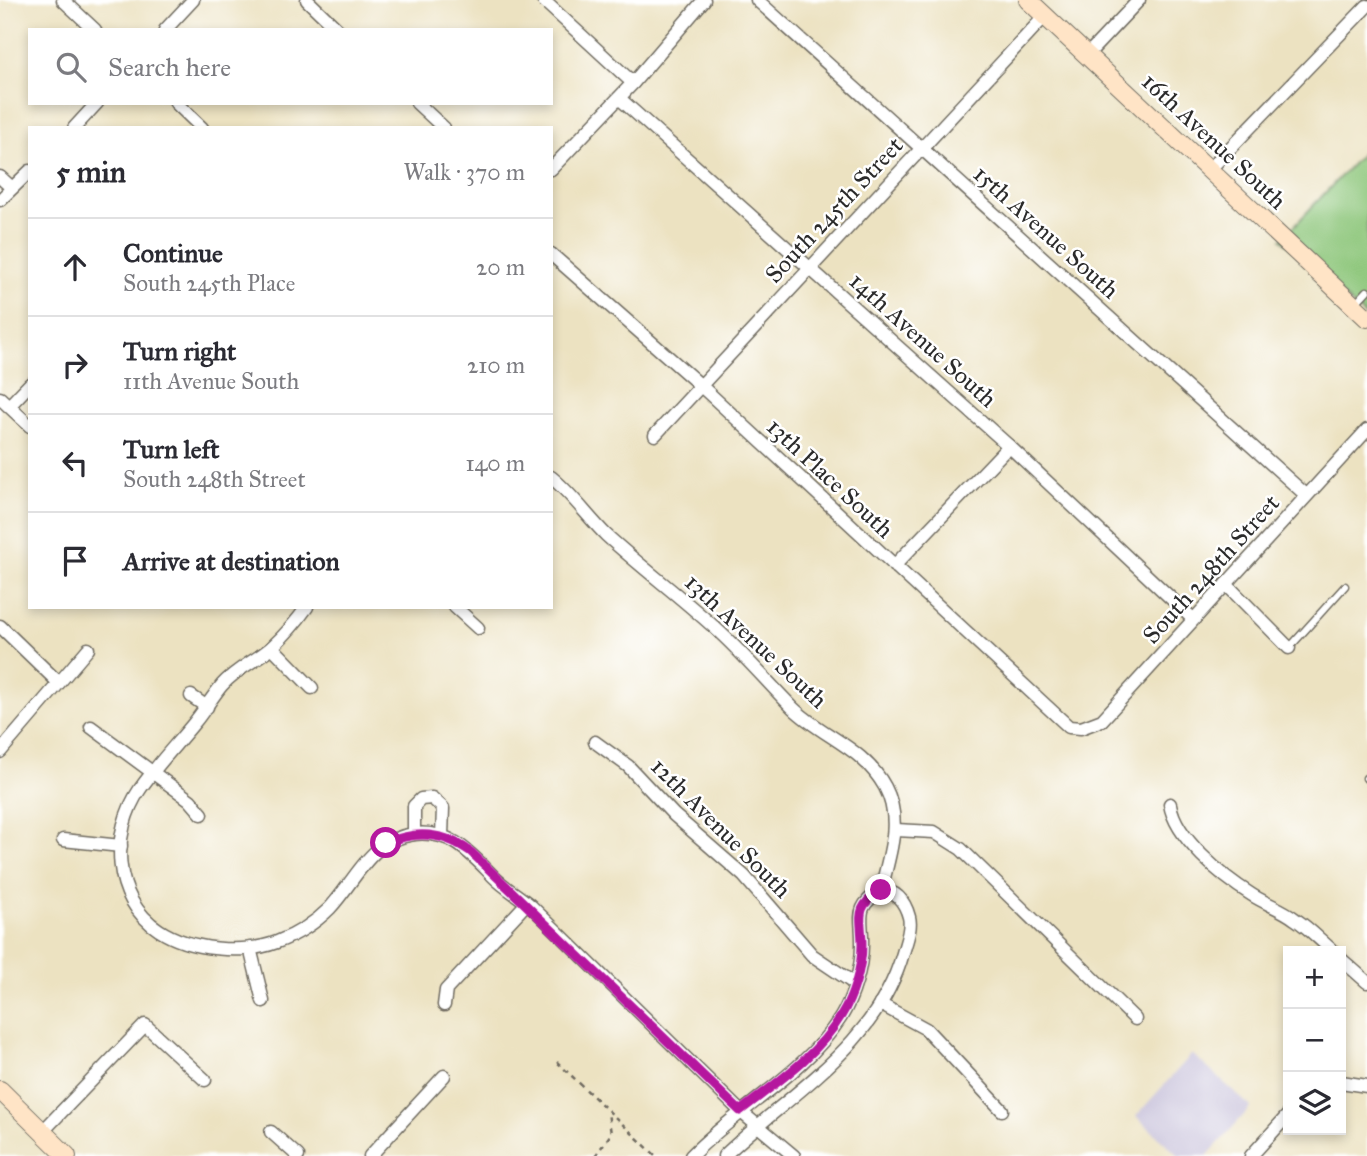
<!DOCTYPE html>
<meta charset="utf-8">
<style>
:root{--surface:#fff;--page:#f7f7f7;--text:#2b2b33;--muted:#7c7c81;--line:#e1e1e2}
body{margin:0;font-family:"IM FELL Great Primer",serif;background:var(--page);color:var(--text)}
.controls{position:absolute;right:21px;bottom:21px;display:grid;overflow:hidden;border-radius:0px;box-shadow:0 4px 10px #0003}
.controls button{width:63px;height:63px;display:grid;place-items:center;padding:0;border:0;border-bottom:2px solid var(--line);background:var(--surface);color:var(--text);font:35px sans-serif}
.stop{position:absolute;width:21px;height:21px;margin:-16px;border:5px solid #b5179e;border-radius:50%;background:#fff}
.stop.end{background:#b5179e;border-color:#fff;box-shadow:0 2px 7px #0008}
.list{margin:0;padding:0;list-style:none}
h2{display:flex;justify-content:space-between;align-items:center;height:91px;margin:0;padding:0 28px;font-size:30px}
h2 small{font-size:23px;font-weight:400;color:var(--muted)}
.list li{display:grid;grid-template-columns:46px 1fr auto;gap:21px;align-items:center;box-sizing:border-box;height:98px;padding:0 28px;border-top:2px solid var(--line)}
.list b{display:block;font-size:26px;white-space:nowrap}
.list p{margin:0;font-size:23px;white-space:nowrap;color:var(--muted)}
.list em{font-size:23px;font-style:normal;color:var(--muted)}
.icon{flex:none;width:38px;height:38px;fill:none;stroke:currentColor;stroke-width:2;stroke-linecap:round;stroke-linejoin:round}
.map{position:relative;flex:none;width:1367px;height:1156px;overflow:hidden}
.search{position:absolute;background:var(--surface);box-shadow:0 4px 10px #0003;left:28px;top:28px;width:525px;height:77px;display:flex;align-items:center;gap:18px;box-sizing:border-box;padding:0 24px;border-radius:0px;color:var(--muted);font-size:26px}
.panel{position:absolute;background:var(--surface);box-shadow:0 4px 10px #0003;left:28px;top:126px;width:525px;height:483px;border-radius:0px}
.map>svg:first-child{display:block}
.industrial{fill:#c6c0d9}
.green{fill:#8dc67a;stroke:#5c7852;stroke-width:2}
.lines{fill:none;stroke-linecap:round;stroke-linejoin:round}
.service-casing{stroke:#6f6b60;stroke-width:9}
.minor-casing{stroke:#6f6b60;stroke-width:15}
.secondary-casing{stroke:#6f6b60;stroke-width:20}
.path{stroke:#6f6b60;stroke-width:2.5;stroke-dasharray:5 5;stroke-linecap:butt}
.service{stroke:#fff;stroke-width:6}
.minor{stroke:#fff;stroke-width:12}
.secondary{stroke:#ffe4c6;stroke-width:18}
.route{stroke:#b5179e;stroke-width:9}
.labels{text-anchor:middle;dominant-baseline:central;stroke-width:5;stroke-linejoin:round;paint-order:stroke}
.street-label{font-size:24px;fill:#2b2b2b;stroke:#fff}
</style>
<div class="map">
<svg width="1367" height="1156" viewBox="0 0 1367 1156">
<rect width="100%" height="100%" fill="#fff"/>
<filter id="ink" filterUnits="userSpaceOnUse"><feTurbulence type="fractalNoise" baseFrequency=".0143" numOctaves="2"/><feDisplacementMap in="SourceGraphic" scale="14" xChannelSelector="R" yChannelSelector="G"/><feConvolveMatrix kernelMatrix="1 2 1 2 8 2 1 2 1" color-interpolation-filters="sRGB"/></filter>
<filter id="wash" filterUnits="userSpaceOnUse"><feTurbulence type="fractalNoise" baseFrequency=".00686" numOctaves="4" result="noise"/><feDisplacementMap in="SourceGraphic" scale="28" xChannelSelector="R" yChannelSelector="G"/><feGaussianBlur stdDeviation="1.57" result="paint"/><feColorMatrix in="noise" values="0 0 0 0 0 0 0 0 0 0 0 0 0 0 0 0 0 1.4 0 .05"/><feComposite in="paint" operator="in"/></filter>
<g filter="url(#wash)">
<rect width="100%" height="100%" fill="#ece2c1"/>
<polygon class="industrial" points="1192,1054 1251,1107 1207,1156 1179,1156 1136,1116"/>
<polygon class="green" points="1367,148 1367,318 1282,239"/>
</g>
<g filter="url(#ink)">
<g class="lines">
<g class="service-casing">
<g id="service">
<polyline points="1354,305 1367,291"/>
<polyline points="1289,648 1345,586"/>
<polyline points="1366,778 1367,779"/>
</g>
</g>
<g class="minor-casing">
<g id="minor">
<polyline points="63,0 95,30"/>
<polyline points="307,0 338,30"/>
<polyline points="543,0 633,83"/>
<polyline points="757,0 1306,495"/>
<polyline points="165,30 193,0"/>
<polyline points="1087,55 1139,0"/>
<polyline points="619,98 1009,446 1193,619"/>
<polyline points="176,103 202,128"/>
<polyline points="417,103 444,128"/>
<polyline points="74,128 97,103"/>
<polyline points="551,169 633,83 704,0"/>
<polyline points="1209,170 1367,6"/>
<polyline points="0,177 12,188"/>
<polyline points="0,200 30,171"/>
<polyline points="551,254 700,385 1069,727 1081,728 1102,720 1367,430"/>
<polyline points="0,398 30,426"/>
<polyline points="9,406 30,384"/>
<polyline points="655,435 1045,16"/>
<path d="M551,477c21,17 36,39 55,58 35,32 74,61 109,93 28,25 52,54 78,80 30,29 71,40 92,79 18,34 4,68 -4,103 -28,19 -18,26 -19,55 0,23 -9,52 -21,72 -37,58 -103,90 -150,139"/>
<polyline points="894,566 1009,446"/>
<polyline points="1226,584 1289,648"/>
<path d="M307,607c-10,14 -22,28 -35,40 -16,14 -35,21 -50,38 -10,12 -18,26 -28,38 -18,22 -38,43 -54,66 -30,44 -28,110 19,141 30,20 84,25 118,12 19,-7 38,-19 53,-34 27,-29 39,-68 84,-74 38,-4 56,19 80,43 11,11 25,19 37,29l209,205 54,45"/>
<polyline points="455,607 478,628"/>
<polyline points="0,626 58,682"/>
<polyline points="272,647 312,688"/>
<polyline points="191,696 207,707"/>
<polyline points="91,727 190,800 202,814"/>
<polyline points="595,742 628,766 674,815 744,876 812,955 855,984"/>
<polyline points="0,752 88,649"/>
<path d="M1170,804c5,34 53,73 82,91 14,9 30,14 43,24 14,9 25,21 38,32"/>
<polyline points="896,830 934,832 961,849 1135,1019"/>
<polyline points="414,834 414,806 421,799 432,798 443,808 442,836"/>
<polyline points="63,840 121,846"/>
<polyline points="250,948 263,1001"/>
<polyline points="1341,959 1367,982"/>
<polyline points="880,1004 926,1029 1002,1110"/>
<polyline points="444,1005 446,990 527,903"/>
<polyline points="1341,1082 1367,1086"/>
<polyline points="43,1131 145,1025 205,1080"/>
<polyline points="271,1132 298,1156"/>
<polyline points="370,1156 444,1076"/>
<path d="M724,1156c64,-62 153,-110 179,-203 3,-11 9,-25 6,-36 -4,-15 -12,-26 -28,-27"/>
<polyline points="1251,1156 1288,1115"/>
</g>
</g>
<g class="secondary-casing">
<g id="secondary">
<polyline points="1028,0 1367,318"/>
<polyline points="0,1090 67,1156"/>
</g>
</g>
<g class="path">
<polyline points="557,1062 656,1156"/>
<polyline points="595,1156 611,1134 608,1112"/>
</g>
<use href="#service" class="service"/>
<use href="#minor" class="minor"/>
<use href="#secondary" class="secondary"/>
</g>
</g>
<g class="lines" filter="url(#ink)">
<path class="route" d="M386,843c30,-13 58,-11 85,9l269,259c36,-28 77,-55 101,-95 12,-19 21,-48 21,-71 0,-29 -9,-36 19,-55"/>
</g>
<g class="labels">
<g class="street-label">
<text transform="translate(1214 141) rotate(43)">16th Avenue South</text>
<text transform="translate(834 210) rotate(-47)">South 245th Street</text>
<text transform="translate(1046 232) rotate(42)">15th Avenue South</text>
<text transform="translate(923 340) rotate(42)">14th Avenue South</text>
<text transform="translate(830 478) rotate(43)">13th Place South</text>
<text transform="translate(1211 569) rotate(-48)">South 248th Street</text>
<text transform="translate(756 641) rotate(43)">13th Avenue South</text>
<text transform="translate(721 828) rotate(45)">12th Avenue South</text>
</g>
</g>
</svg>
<div class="controls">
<button>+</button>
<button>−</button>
<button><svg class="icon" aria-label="layers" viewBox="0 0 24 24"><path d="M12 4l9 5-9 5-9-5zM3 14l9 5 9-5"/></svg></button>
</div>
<div class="stop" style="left:386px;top:843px"></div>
<div class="stop end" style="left:881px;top:890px"></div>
<div class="search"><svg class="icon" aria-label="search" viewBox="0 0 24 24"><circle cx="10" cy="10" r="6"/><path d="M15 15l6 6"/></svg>Search here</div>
<section class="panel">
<h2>5 min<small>Walk · 370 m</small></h2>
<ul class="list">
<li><svg class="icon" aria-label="ahead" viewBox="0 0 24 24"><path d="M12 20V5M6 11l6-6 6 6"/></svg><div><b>Continue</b><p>South 245th Place</p></div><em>20 m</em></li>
<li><svg class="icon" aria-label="right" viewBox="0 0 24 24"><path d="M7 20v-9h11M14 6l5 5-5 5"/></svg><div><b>Turn right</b><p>11th Avenue South</p></div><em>210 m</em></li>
<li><svg class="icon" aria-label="left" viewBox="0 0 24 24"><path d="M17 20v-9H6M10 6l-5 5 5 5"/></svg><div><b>Turn left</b><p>South 248th Street</p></div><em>140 m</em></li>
<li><svg class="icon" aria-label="arrive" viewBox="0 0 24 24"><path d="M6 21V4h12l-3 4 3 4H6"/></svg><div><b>Arrive at destination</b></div></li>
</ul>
</section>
</div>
